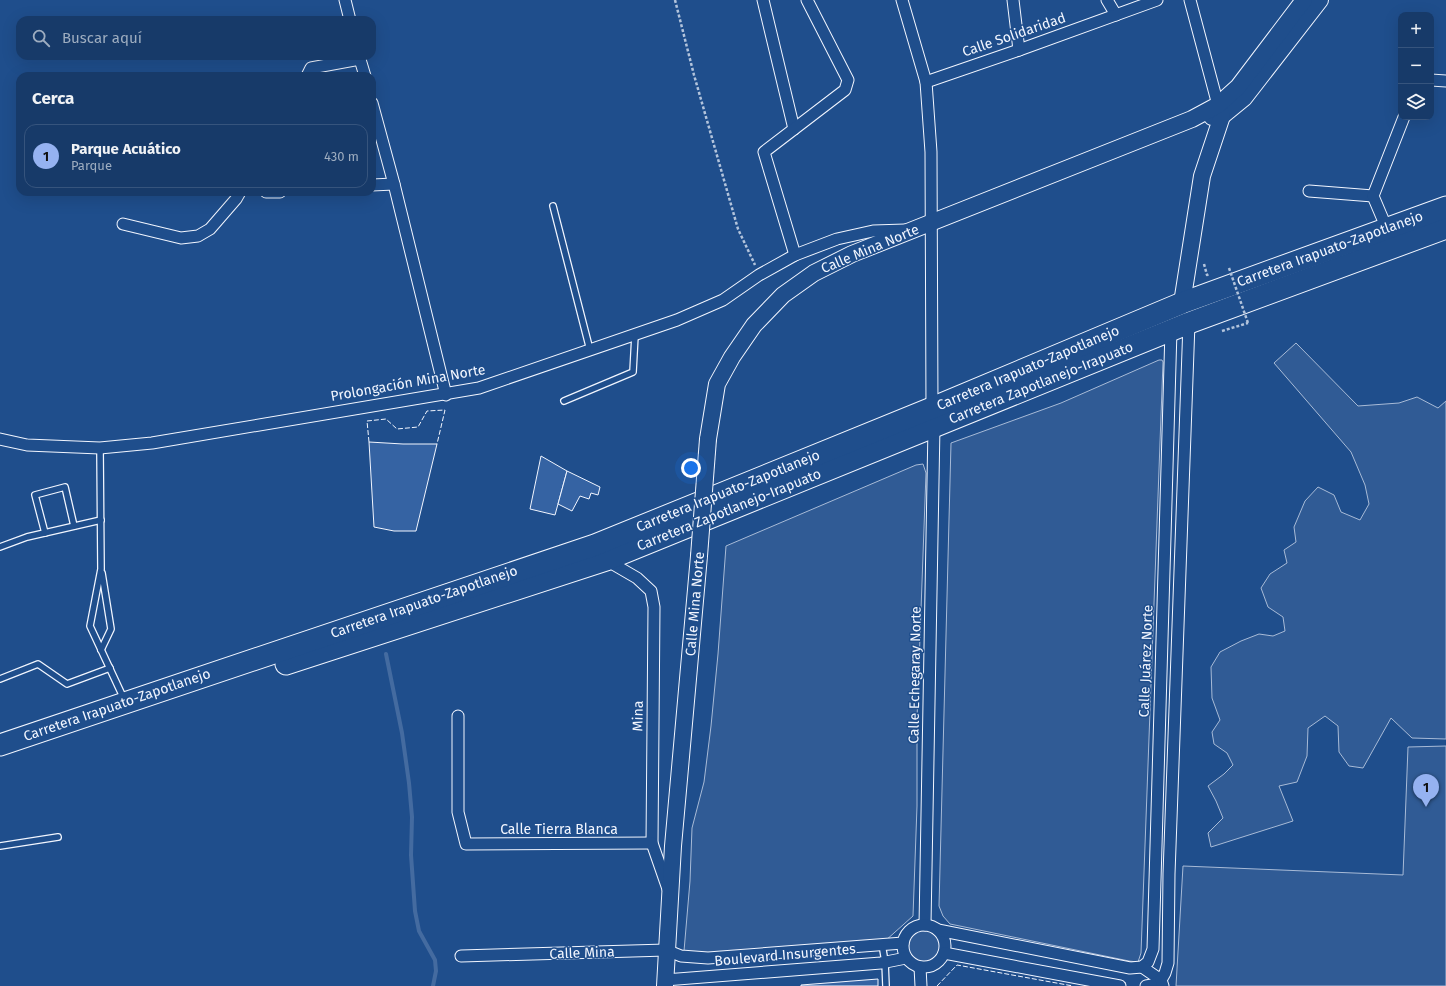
<!DOCTYPE html>
<html lang="es">
<meta charset="utf-8">
<style>
:root{--surface:#173a69;--page:#244571;--text:#f1f3f6;--muted:#9eadc0;--line:#36547d;--accent:#95b2f1}
body{margin:0;font-family:"Fira Sans",sans-serif;background:var(--page);color:var(--text)}
.controls{position:absolute;right:12px;top:12px;display:grid;overflow:hidden;border-radius:8px;box-shadow:0 4px 16px #0002}
.controls button{width:36px;height:36px;display:grid;place-items:center;padding:0;border:0;border-bottom:1px solid var(--line);background:var(--surface);color:var(--text);font:20px sans-serif}
.you{position:absolute;left:691px;top:468px;width:14px;height:14px;margin:-10px;border:3px solid #fff;border-radius:50%;background:#1a73e8;box-shadow:0 0 0 6px #1a73e833}
.badge{display:grid;place-items:center;width:26px;height:26px;border-radius:50%;background:var(--accent);color:#111;font-size:13px;font-weight:700}
.pin{position:absolute;translate:-50% -33px;filter:drop-shadow(0 1px 2px #0008)}
.pin::after{content:'';position:absolute;top:21px;width:14px;height:12px;background:inherit;clip-path:polygon(0 0,100% 0,50% 100%)}
.list{margin:0;padding:0;list-style:none}
h2{display:flex;justify-content:space-between;align-items:center;height:52px;margin:0;padding:0 16px;font-size:17px}
h2 small{font-size:13px;font-weight:400;color:var(--muted)}
.list li{display:grid;grid-template-columns:26px 1fr auto;gap:12px;align-items:center;box-sizing:border-box;height:64px;margin:0 8px 8px;padding:0 8px;border:1px solid var(--line);border-radius:12px}
.list b{display:block;font-size:15px;white-space:nowrap}
.list p{margin:0;font-size:13px;white-space:nowrap;color:var(--muted)}
.list em{font-size:13px;font-style:normal;color:var(--muted)}
.icon{flex:none;width:22px;height:22px;fill:none;stroke:currentColor;stroke-width:2;stroke-linecap:round;stroke-linejoin:round}
.map{position:relative;flex:none;width:1446px;height:986px;overflow:hidden}
.search{position:absolute;background:var(--surface);box-shadow:0 4px 16px #0002;left:16px;top:16px;width:360px;height:44px;display:flex;align-items:center;gap:10px;box-sizing:border-box;padding:0 14px;border-radius:12px;color:var(--muted);font-size:15px}
.panel{position:absolute;background:var(--surface);box-shadow:0 4px 16px #0002;left:16px;top:72px;width:360px;height:124px;border-radius:12px}
.map>svg:first-child{display:block}
.built{fill:#305b95;stroke:#a8bbd7}
.lines{fill:none;stroke-linecap:round;stroke-linejoin:round}
.stream{stroke:#446ba0;stroke-width:4}
.building{fill:#3563a3;stroke:#f2f6ff}
.lane-casing{stroke:#f2f6ff;stroke-width:8}
.street-casing{stroke:#f2f6ff;stroke-width:13}
.secondary-casing{stroke:#f2f6ff;stroke-width:18}
.highway-casing{stroke:#f2f6ff;stroke-width:23}
.path{stroke:#b3c4dc;stroke-width:2.5;stroke-dasharray:3 2;stroke-linecap:butt}
.lane{stroke:#1f4e8c;stroke-width:5.5}
.street{stroke:#1f4e8c;stroke-width:11}
.secondary{stroke:#1f4e8c;stroke-width:16}
.highway{stroke:#1f4e8c;stroke-width:21}
.secondary-bridge-casing{stroke:#f2f6ff;stroke-width:18;stroke-linecap:butt}
.path-bridge{stroke:#b3c4dc;stroke-width:2.5;stroke-dasharray:3 2;stroke-linecap:butt}
.secondary-bridge{stroke:#1f4e8c;stroke-width:16}
.fence{stroke:#f2f6ff;stroke-width:1;stroke-dasharray:5 2;stroke-linecap:butt}
.labels{text-anchor:middle;dominant-baseline:central;stroke-width:3;stroke-linejoin:round;paint-order:stroke}
.street-label{font-size:14px;fill:#f2f6ff;stroke:#1f4e8c}
</style>
<div class="map">
<svg width="1446" height="986" viewBox="0 0 1446 986">
<rect width="100%" height="100%" fill="#1f4e8c"/>
<g class="built">
<polygon points="1296,343 1358,406 1399,403 1417,397 1438,408 1446,401 1446,739 1412,738 1391,718 1363,768 1349,766 1339,752 1338,726 1325,716 1308,728 1307,756 1297,782 1279,786 1293,821 1211,847 1208,833 1223,818 1216,801 1208,786 1224,774 1233,765 1227,753 1214,744 1212,732 1220,720 1212,698 1211,667 1220,652 1241,641 1259,634 1273,636 1285,631 1283,617 1268,607 1261,588 1270,574 1287,563 1284,550 1296,542 1294,527 1305,501 1318,487 1334,495 1341,512 1360,520 1369,504 1365,485 1351,452 1274,363"/>
<polygon points="1159,360 1162,360 1163,362 1141,953 1138,962 1129,961 950,924 943,916 939,906 951,443 1061,403"/>
<polygon points="923,464 926,473 917,719 917,806 913,916 885,941 790,948 685,954 684,951 690,881 692,828 704,782 711,726 718,654 726,546 916,465"/>
<polygon points="1446,746 1446,986 1176,986 1183,866 1403,875 1408,747"/>
<circle cx="924" cy="946" r="17"/>
</g>
<g class="lines">
<polyline class="stream" points="386,654 402,733 409,783 412,817 411,855 415,911 419,931 435,960 436,971 433,986"/>
</g>
<g class="building">
<polygon points="369,442 403,444 437,444 416,531 394,531 374,527"/>
<polygon points="541,456 567,471 555,515 530,509"/>
<polygon points="567,471 600,487 598,495 591,493 589,499 580,496 572,511 558,504"/>
<polygon points="878,979 878,986 801,986 801,985"/>
</g>
<g class="lines">
<g class="lane-casing">
<g id="lane">
<polyline points="553,206 590,350"/>
<polyline points="564,401 633,372 635,335"/>
<polyline points="100,448 101,569 90,626 124,699"/>
<polyline points="45,533 35,495 65,487 74,526"/>
<polyline points="0,547 27,537 101,520"/>
<polyline points="101,650 111,629 102,573"/>
<polyline points="0,679 38,664 67,684 110,668"/>
<polyline points="0,846 58,837"/>
<polyline points="882,944 885,962 886,986"/>
</g>
</g>
<g class="street-casing">
<g id="street">
<polyline points="345,0 350,20"/>
<polyline points="763,0 794,129"/>
<polyline points="902,0 926,82 931,152 932,408"/>
<polyline points="1013,0 1019,50"/>
<polyline points="1107,0 1116,15"/>
<polyline points="1190,0 1218,105"/>
<polyline points="359,56 365,76"/>
<polyline points="307,76 311,68 360,59"/>
<polyline points="1431,80 1446,81"/>
<polyline points="926,82 1019,50 1157,0"/>
<polyline points="372,103 394,184 446,395"/>
<polyline points="372,185 394,184"/>
<polyline points="1309,191 1373,196"/>
<polyline points="266,192 280,192"/>
<polyline points="1373,196 1404,117"/>
<polyline points="1373,196 1387,229"/>
<polyline points="123,224 181,238 198,236 210,229 236,199 240,192"/>
<polyline points="795,255 764,152 845,90 848,80 807,0"/>
<polyline points="0,439 27,445 100,448 152,443 479,388 677,320 723,300 759,275 795,255 837,239 873,231 905,230"/>
<polyline points="606,560 637,578 651,591 654,607 652,843 668,889"/>
<polyline points="458,716 458,812 466,844 652,843"/>
<polyline points="925,925 934,426"/>
<circle cx="924" cy="946" r="21"/>
<polyline points="938,930 1130,968 1142,967"/>
<polyline points="944,953 1120,986"/>
<polyline points="461,956 666,950 681,956 708,958 903,943"/>
<polyline points="920,967 921,986"/>
<polyline points="1142,967 1148,962 1153,949 1171,330"/>
<polyline points="1142,967 1161,980"/>
<polyline points="665,980 881,963 906,958"/>
<polyline points="1146,986 1152,985 1161,980"/>
<polyline points="1163,986 1161,980 1165,973 1168,963 1169,874 1189,323"/>
</g>
</g>
<g class="secondary-casing">
<g id="secondary">
<polyline points="1212,117 1222,116 1244,98 1320,0"/>
<polyline points="1182,303 1202,176 1222,116 1218,105"/>
<polyline points="708,439 717,384 732,357 754,325 783,295 814,273 852,254 1192,119 1218,105 1238,87 1304,0"/>
<polyline points="665,986 673,846 699,556"/>
</g>
</g>
<g class="highway-casing">
<g id="highway">
<polyline points="286,664 606,560 1189,323 1446,228"/>
<polyline points="0,745 595,545 932,408 1182,303 1446,207"/>
</g>
</g>
<g class="path">
<polyline points="675,0 694,75 738,229 755,265"/>
<polyline points="1204,264 1207,275 1209,274"/>
<polyline points="1222,331 1248,323"/>
</g>
<use href="#lane" class="lane"/>
<use href="#street" class="street"/>
<use href="#secondary" class="secondary"/>
<use href="#highway" class="highway"/>
<g class="secondary-bridge-casing">
<polyline id="secondary-bridge" points="699,556 708,439"/>
</g>
<polyline class="path-bridge" points="1229,268 1248,323"/>
<use href="#secondary-bridge" class="secondary-bridge"/>
<g class="fence">
<polyline points="369,442 367,421 386,419 397,429 418,427 427,411 445,410 437,444"/>
<polyline points="937,986 957,965 1073,986"/>
</g>
</g>
<g class="labels">
<g class="street-label">
<text transform="translate(1014 35) rotate(-19)">Calle Solidaridad</text>
<text transform="translate(870 249) rotate(-23)">Calle Mina Norte</text>
<text transform="translate(1330 249) rotate(-20)">Carretera Irapuato-Zapotlanejo</text>
<text transform="translate(1028 368) rotate(-23)">Carretera Irapuato-Zapotlanejo</text>
<text transform="translate(408 383) rotate(-10)">Prolongación Mina Norte</text>
<text transform="translate(1041 383) rotate(-22)">Carretera Zapotlanejo-Irapuato</text>
<text transform="translate(728 491) rotate(-22)">Carretera Irapuato-Zapotlanejo</text>
<text transform="translate(729 510) rotate(-22)">Carretera Zapotlanejo-Irapuato</text>
<text transform="translate(424 602) rotate(-19)">Carretera Irapuato-Zapotlanejo</text>
<text transform="translate(695 604) rotate(-85)">Calle Mina Norte</text>
<text transform="translate(1146 661) rotate(-88)">Calle Juárez Norte</text>
<text transform="translate(915 675) rotate(-89)">Calle Echegaray Norte</text>
<text transform="translate(117 705) rotate(-19)">Carretera Irapuato-Zapotlanejo</text>
<text transform="translate(638 716) rotate(-89)">Mina</text>
<text x="559" y="829">Calle Tierra Blanca</text>
<text transform="translate(582 953) rotate(-2)">Calle Mina</text>
<text transform="translate(785 955) rotate(-5)">Boulevard Insurgentes</text>
</g>
</g>
</svg>
<div class="controls">
<button>+</button>
<button>−</button>
<button><svg class="icon" aria-label="layers" viewBox="0 0 24 24"><path d="M12 4l9 5-9 5-9-5zM3 14l9 5 9-5"/></svg></button>
</div>
<div class="you"></div>
<div class="pin badge" style="left:1426px;top:807px">1</div>
<div class="search"><svg class="icon" aria-label="search" viewBox="0 0 24 24"><circle cx="10" cy="10" r="6"/><path d="M15 15l6 6"/></svg>Buscar aquí</div>
<section class="panel">
<h2>Cerca<small></small></h2>
<ul class="list">
<li><span class="badge">1</span><div><b>Parque Acuático</b><p>Parque</p></div><em>430 m</em></li>
</ul>
</section>
</div>
